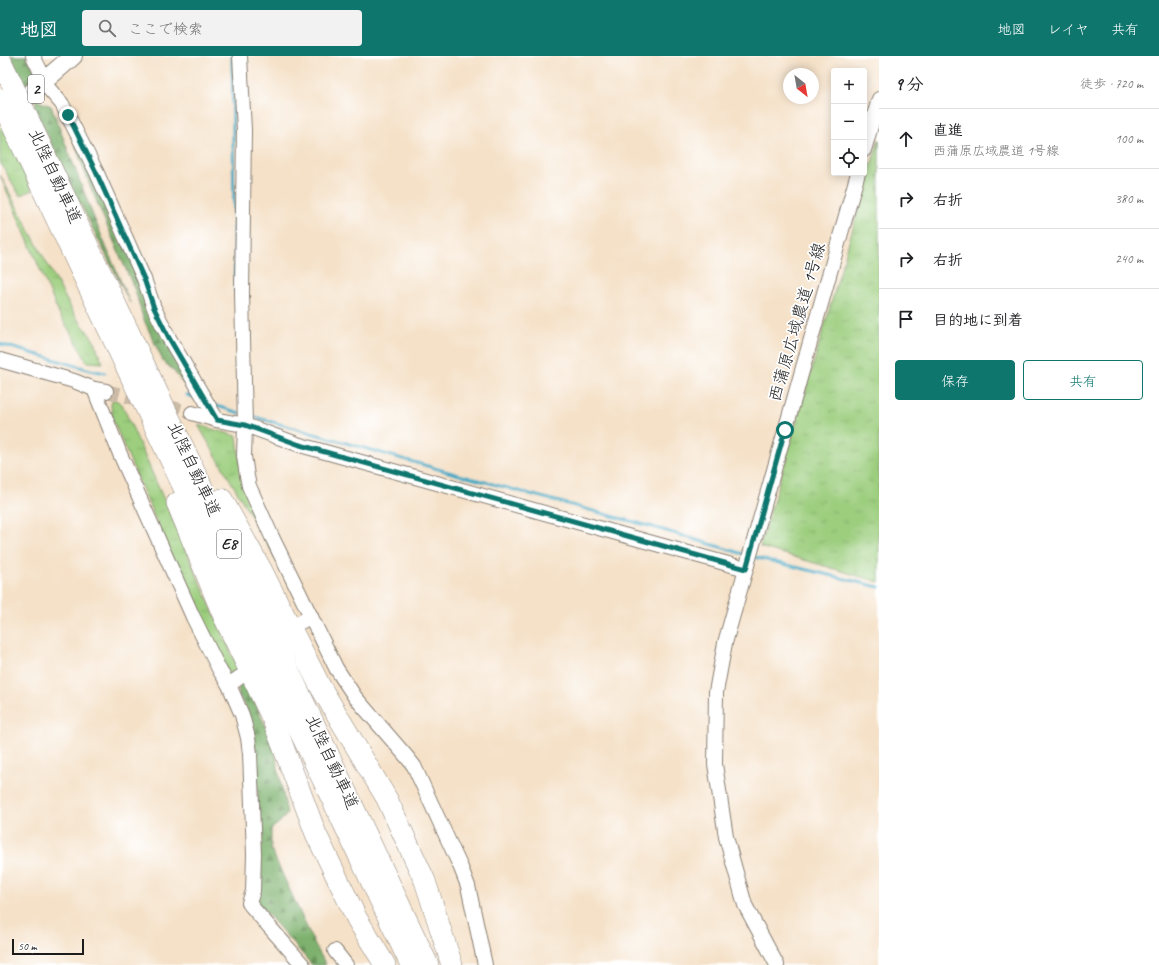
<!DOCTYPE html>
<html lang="ja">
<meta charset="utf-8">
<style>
:root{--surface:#fff;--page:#f2f2f2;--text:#202124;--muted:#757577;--line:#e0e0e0;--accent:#0f766e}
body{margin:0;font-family:Caveat,"Klee One",sans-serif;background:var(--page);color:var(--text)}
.controls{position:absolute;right:12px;top:12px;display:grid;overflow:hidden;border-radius:4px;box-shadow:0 2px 10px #0003}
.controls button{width:36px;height:36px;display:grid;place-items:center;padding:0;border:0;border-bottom:1px solid var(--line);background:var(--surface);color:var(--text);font:20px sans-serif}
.compass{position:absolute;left:783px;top:12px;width:36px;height:36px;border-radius:50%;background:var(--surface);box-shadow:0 2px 10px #0003;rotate:149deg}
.scale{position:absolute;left:12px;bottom:10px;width:72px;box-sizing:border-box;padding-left:4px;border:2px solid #1c1c1c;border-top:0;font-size:11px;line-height:14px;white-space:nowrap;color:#1c1c1c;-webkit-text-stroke:3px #fff;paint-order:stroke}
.stop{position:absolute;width:12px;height:12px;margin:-9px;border:3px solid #0f766e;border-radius:50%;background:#fff}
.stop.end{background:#0f766e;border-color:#fff;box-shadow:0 1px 4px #0008}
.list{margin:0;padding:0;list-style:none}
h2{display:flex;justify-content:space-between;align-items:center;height:52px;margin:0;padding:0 16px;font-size:17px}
h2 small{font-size:13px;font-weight:400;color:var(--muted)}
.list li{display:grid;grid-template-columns:26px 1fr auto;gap:12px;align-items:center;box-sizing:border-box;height:60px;padding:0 16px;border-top:1px solid var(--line)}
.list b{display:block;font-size:15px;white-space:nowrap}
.list p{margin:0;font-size:13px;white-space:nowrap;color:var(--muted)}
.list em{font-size:13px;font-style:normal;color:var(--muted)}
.actions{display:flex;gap:8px;padding:12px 16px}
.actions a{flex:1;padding:9px 0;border:1px solid var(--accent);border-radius:4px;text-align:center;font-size:14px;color:var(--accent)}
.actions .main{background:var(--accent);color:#fff}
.icon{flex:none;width:22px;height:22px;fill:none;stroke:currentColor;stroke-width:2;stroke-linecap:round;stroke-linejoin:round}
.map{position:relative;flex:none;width:879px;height:909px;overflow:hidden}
header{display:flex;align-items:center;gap:24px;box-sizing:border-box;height:56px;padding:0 20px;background:var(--accent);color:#fff}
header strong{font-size:19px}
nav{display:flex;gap:22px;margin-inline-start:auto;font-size:14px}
.search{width:280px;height:36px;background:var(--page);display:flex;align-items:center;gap:10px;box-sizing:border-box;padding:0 14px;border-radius:4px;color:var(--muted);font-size:15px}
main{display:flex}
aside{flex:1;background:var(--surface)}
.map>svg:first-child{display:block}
.grass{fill:url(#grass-tufts);stroke:#5c754d}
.forest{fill:url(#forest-firs);stroke:#4c6644}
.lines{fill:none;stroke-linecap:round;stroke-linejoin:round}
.stream{stroke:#45a9c5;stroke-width:3}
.minor-tunnel{stroke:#cabaa6;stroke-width:14;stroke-dasharray:14 7;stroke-linecap:butt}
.minor-casing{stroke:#887e72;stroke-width:16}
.major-casing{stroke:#887e72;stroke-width:20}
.highway-casing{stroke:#887e72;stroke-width:22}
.minor{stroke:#fff;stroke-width:14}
.major{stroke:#fff;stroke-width:18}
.highway{stroke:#fff;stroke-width:21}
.highway-bridge-casing{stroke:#887e72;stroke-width:22;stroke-linecap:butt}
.highway-bridge{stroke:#fff;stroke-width:21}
.route{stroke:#0f766e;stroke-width:5}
.labels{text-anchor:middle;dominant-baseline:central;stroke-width:3.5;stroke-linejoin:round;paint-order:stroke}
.shield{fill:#fff;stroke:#606060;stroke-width:1}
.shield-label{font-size:16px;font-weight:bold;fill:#1c1c1c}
.street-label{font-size:17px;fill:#1c1c1c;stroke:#fff}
</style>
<header>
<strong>地図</strong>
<div class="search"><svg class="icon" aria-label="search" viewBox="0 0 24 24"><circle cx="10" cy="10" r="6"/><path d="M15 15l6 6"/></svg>ここで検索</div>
<nav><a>地図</a><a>レイヤ</a><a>共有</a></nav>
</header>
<main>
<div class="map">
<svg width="879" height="909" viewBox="0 0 879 909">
<defs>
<pattern id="grass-tufts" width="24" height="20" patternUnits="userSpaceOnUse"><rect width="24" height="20" fill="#9cce7e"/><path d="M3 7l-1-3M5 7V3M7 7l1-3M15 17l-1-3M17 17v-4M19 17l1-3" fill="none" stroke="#86b06c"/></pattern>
<pattern id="forest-firs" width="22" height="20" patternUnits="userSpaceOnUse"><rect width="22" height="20" fill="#7db16d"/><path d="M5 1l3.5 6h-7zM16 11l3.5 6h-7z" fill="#668f59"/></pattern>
</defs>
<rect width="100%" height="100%" fill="#fff"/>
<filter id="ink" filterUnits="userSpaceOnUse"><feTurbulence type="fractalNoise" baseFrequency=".025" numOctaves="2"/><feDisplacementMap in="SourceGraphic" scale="8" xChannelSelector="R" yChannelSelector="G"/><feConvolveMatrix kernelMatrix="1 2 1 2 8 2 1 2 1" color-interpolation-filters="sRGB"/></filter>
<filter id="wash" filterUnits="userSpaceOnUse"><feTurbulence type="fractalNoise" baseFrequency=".012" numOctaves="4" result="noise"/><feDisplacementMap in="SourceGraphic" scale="16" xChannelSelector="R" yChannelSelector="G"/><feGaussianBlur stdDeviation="0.9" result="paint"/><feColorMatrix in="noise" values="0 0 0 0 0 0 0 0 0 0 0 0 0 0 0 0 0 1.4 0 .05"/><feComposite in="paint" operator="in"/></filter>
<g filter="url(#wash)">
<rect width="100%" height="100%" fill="#f5e1c8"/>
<g class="grass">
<polygon points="3,70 32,134 20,140 0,106 0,73"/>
<polygon points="879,83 879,526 760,491"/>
<polygon points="0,119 74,258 93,283 103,307 87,306 74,282 59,258"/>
<polygon points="114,343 122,348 239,615 235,620 229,618 175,509 112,362 111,347"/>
<polygon points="198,369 237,380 242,421 278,506"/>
</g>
<g class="forest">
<polygon points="11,0 27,0 34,14 35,24 26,33"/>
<polygon points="36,44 51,50 94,162 130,247 69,125 35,53"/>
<polygon points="70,75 184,314 185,330 173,314 163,305 143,262 136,237 90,130"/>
<polygon points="245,625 273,686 287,758 280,766 271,773 271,793 314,887 326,909 312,909 258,847 258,752 256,697 253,669 239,639 238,633"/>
</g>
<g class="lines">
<g class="stream">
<polyline points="232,0 235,235"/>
<polyline points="0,288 91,314 105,317"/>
<polyline points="187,339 199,343"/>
<polyline points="213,349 240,357"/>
<polyline points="248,359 452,417 653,471 747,499"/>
<polyline points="754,501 879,531"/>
</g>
</g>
</g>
<g filter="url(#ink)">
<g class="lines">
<polyline class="minor-tunnel" points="106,335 192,357"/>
<g class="minor-casing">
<g id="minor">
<polyline points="33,0 39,12 43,26 62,48 96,115 144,223 154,252 169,282 217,364"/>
<polyline points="240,0 244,74 242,238 245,369 244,400 247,420 249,430 272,481 336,612 355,641 406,700 414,710 419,721 461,812 468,830 485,909"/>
<polyline points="864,94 879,43"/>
<polyline points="0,304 74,325 94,333 106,335"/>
<polyline points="94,333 120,398 193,561 220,615 229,629 242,659 248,682 250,698 254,798 253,835 249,847 252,851 303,909"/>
<polyline points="192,357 217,364 245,369 300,389 746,513"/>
<polyline points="301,566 311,560"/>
<polyline points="229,629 240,621"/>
<polyline points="335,895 346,909"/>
<polyline points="777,909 745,849 726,781 715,708 716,636 725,587 858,117"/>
</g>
</g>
<g class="major-casing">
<polyline id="major" points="12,56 43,26 73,0"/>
</g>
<g class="highway-casing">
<g id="highway">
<polyline points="0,3 12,28"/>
<polyline points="30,67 428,909"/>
<polyline points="15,75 123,304 411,909"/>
<polyline points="222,443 261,513 320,630 387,743 425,825 452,909"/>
<polyline points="177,447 224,561 273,664 316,778 357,863 385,909"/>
</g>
</g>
<use href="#minor" class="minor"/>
<use href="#major" class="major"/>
<use href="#highway" class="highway"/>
<g class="highway-bridge-casing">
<g id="highway-bridge">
<polyline points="12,28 30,67"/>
<polyline points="0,43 15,75"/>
</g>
</g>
<use href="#highway-bridge" class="highway-bridge"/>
</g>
</g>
<g class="lines" filter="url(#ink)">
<polyline class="route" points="68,59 96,116 144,223 154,252 169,282 217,364 245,369 300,389 746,513 785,374"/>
</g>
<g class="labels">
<g class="shield">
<rect x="28" y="19" width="16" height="28" rx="3"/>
<rect x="217" y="474" width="24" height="28" rx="3"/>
</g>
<g class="shield-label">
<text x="36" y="33">2</text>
<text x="229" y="488">E8</text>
</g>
<g class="street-label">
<text transform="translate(55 120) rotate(65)">北陸自動車道</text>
<text transform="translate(797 266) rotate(-74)">西蒲原広域農道 1号線</text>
<text transform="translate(194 413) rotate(65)">北陸自動車道</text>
<text transform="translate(332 706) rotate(65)">北陸自動車道</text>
</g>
</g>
</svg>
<div class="controls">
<button>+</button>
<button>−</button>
<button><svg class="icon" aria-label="locate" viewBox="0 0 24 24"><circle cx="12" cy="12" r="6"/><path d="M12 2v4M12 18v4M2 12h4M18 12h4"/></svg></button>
</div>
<svg class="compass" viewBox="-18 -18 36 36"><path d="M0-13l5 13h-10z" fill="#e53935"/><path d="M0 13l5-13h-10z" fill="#757577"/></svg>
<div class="scale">50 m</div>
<div class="stop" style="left:785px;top:374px"></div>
<div class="stop end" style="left:68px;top:59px"></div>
</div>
<aside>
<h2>9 分<small>徒歩 · 720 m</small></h2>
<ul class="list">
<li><svg class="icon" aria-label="ahead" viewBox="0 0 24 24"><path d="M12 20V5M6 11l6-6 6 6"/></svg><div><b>直進</b><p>西蒲原広域農道 1号線</p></div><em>100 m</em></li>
<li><svg class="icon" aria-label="right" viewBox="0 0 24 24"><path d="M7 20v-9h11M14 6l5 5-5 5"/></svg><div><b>右折</b></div><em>380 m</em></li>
<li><svg class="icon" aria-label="right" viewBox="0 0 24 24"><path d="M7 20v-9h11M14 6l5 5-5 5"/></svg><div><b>右折</b></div><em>240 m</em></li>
<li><svg class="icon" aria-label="arrive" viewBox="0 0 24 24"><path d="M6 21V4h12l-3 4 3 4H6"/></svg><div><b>目的地に到着</b></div></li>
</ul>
<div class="actions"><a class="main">保存</a><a>共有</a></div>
</aside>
</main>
